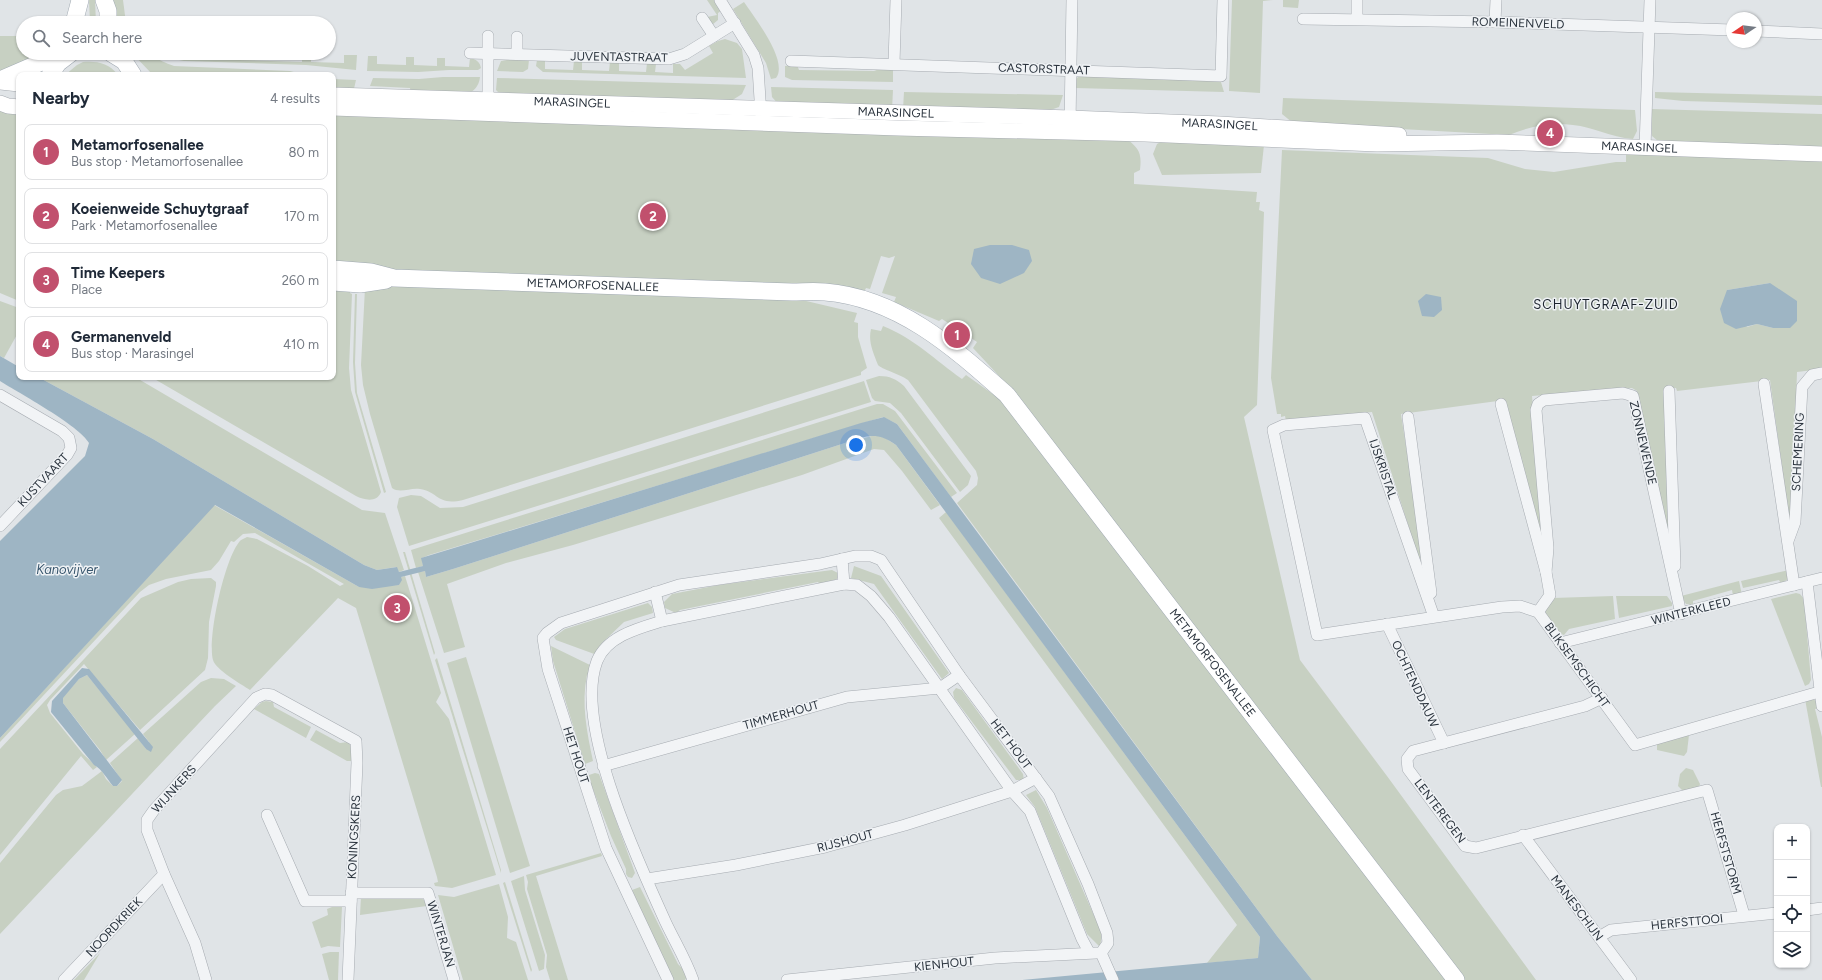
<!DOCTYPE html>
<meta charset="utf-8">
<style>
:root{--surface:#fff;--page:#f2f2f3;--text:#1f2937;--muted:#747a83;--line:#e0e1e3;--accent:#c1506d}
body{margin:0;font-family:Figtree,sans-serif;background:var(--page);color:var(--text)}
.controls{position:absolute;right:12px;bottom:12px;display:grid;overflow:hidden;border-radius:8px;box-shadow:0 1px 3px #0004}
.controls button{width:36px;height:36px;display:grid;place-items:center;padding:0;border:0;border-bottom:1px solid var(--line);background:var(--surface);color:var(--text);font:20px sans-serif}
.compass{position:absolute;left:1726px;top:12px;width:36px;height:36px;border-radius:50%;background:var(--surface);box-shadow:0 1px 3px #0004;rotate:257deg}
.you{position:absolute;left:856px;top:445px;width:14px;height:14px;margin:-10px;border:3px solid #fff;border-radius:50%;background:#1a73e8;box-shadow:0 0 0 6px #1a73e833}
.badge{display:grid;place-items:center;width:26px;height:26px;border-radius:50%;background:var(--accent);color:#fff;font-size:13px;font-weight:700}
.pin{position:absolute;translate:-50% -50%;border:2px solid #fff;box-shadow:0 1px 4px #0006}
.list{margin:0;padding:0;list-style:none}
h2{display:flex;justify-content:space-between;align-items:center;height:52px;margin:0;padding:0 16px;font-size:17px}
h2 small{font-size:13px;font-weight:400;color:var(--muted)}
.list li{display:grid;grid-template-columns:26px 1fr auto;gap:12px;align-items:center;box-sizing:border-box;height:56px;margin:0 8px 8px;padding:0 8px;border:1px solid var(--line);border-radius:8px}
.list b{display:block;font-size:15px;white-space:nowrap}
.list p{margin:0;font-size:13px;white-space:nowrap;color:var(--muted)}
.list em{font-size:13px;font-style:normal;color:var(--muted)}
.icon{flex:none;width:22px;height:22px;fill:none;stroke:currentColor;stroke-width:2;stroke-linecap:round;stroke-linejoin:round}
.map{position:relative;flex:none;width:1822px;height:980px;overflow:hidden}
.search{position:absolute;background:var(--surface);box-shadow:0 1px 3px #0004;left:16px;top:16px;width:320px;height:44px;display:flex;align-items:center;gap:10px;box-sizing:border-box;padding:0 14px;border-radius:22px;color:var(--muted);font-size:15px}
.panel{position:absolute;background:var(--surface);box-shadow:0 1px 3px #0004;left:16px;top:72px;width:320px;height:308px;border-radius:8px}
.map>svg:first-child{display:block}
.green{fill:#c7d0c2;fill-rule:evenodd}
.water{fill:#9eb5c4}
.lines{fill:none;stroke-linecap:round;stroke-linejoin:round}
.street-casing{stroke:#a6abb1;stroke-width:12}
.secondary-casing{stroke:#a6abb1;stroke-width:16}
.primary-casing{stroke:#a0a9b2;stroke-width:18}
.street{stroke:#f2f4f6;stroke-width:11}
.secondary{stroke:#fff;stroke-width:15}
.primary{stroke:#fff;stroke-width:17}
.labels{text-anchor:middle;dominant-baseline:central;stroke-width:3;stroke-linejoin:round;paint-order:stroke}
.street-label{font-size:12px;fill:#2a333d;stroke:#eff2f5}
.neighbourhood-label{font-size:13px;letter-spacing:1px;fill:#1c242e;stroke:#eff2f5}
.water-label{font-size:13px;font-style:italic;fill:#38566d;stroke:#eff2f5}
</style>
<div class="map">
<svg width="1822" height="980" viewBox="0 0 1822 980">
<rect width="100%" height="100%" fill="#e0e4e7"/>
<g class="green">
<polygon points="89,0 95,0 96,23 90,23"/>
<polygon points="110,0 123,0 126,23 114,23"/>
<polygon points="707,0 714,0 721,11 718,13 718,20 712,25 707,17 717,15"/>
<polygon points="1232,0 1273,0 1263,1 1260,93 1229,91"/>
<polygon points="1283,0 1299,0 1298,8 1283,7"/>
<path d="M744,2c10,15 45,59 32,76l-5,1 -5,-16 -33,-54z"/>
<polygon points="0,36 23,36 23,53 43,53 0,71"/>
<polygon points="725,39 737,43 742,49 746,78 543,72 536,66 537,60 545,60 545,69 573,70 574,61 582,62 582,70 609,71 610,62 619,62 619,71 646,72 647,63 656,64 655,72 673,73 673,64 680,64 685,70 713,53 709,46 718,41"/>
<path d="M132,53c20,0 24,7 42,13l116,5 15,4h-148l-6,-2z"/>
<polygon points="160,53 192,58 192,53 205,53 206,59 302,62 302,53 311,53 311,62 344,63 344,55 357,55 356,70 306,65 184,61 169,58"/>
<path d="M368,56h9v8l29,1v-8h8v8l23,1v-8h8v8l24,1 1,-9c6,1 10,4 11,10l-3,2h-29l-31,2 -51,-1z"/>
<polygon points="507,60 529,60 528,69 523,72 497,71 501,61"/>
<path d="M83,62c14,-1 26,1 35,13h-53l12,-10z"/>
<polygon points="797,65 799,70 874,71 885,67 893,70 893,82 792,80 785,77 785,66"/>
<polygon points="1081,74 1220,79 1224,92 1075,88 1076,79"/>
<path d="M443,77h37c-1,9 -6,15 -15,18 -9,3 -43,0 -54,0l-1,-7 -40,-2 3,-8 46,1z"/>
<polygon points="497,78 746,85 742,94 731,101 503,97 496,90"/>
<polygon points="333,79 356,80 353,93 333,92"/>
<polygon points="771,87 893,90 892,110 780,106 772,97"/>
<polygon points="904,92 1063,95 1059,107 1039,114 903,109"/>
<polygon points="1655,92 1822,96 1822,105 1683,101 1655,98"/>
<path d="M1283,98l352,12 2,21 -4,8c-23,-2 -40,-12 -60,-14 -24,-3 -42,1 -64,10l-216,-12 -11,-9z"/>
<polygon points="1651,109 1822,114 1822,147 1658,141 1652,136"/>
<polygon points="0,110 19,111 19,301 0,293"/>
<path d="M333,112l155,9 28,-2 609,18c14,12 17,15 15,33l-6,3v11l123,8 -1,10h4l-1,8 5,2 -7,193 -13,12 56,243 87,116 149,204h-72l-451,-589 -40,-43 4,-6 -35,-23 -3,2 -45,-19 2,-5 -14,-4 13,-37 -6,2 -8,-2 -11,33 -4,-1 -4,8 -452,-24 -77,-7z"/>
<polygon points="1166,139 1264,145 1261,173 1162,175 1153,154 1157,144"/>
<path d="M1282,150l206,8 37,11 29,3 62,-10h10v-8l196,7v208l-25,3 -5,143 -3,2 -19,-137 -93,11 -1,-3h-11l4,155 -32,-152 -5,-3 -100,8 12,145 -1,6 -38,-147 -104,14 22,144 -4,1 -47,-147 -86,9 -1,-5 -4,1v-3h-4l-6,-36zM1770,283l3,45 -16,-4 -10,3 -20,-37z"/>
<path d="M333,286l17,1v6l2,1 -3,74 2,22 30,102c-4,11 -17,8 -25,4l-205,-119h182z"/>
<path d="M390,286l412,14 55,13 -3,9 4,1v14l9,31 -6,4v3l-398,125c-26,6 -24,-8 -43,-11 -9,-2 -20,5 -28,-1l-22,-74 -7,-29 -2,-20 4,-77z"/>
<polygon points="355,294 357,294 355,363 357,393 386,492 384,493 355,392 353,362"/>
<polygon points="0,301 19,308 19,331 4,358 0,356"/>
<path d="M883,326c32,13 52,34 79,53l4,-4 31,22 12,11 437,572h-134l-35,-44 -320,-433 20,-18 1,-7 -2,-7 -68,-91c-8,-6 -27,-11 -30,-15 -5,-13 -10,-23 -7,-36l10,2z"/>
<path d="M879,376c11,0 17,3 25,10l67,90 -3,9 -8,7 -59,-79 -11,-10 -15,-2 -3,-3 -6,-18z"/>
<polygon points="38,377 135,377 362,510 385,513 404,570 399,572 396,567 377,570 364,565 153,439"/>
<polygon points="864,381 871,402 409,546 397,507 399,498 411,495 421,496 440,508 463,507"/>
<polygon points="877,404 883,404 895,411 957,493 951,497 897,424 883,417 429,555 422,558 423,566 416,568 411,550"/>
<polygon points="876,435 885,438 896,445 940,505 931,510 902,471 884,450 874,449 802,475 573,545 506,563 447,584 465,647 444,653 418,572 425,571 426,577 453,569 845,443"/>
<path d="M214,505l145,82 40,-2 2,-8 4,-1 36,117 -5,9 13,17 47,156 -44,13 -17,-2 -1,-3 4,-1 -1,-5 -81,-269 -18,-10 -88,92c-9,-6 -34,-20 -37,-30 -6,-21 12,-105 28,-120l6,-3 10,2 51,27 32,20 4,-2 -89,-51 -12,1 -9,8 -3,-1 -12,20 -8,9 -45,9 -17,6 -9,7 -140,150v-4z"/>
<polygon points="946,512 1260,937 1258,958 1207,963 1237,925 939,518"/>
<polygon points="403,552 405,552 435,653 434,655"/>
<polygon points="854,566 881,576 949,673 942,679 874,584 851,578"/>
<polygon points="832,570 838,573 837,579 820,585 818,582 680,610 676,613 665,608 664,602 672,594 719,585"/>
<polygon points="1789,570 1788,579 1781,584 1779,580 1743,588 1741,581"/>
<polygon points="211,578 216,582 216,586 209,622 208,658 205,670 140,730 84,664 50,700 47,705 50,713 83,754 97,767 93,770 81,756 0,855 0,749 141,598 178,582 191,579"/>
<polygon points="1739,581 1742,595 1733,596 1732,590 1693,601 1693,605 1686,604 1681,596"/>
<polygon points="1796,593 1800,594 1804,599 1811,680 1809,684 1805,686 1771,599"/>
<path d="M1613,596l2,23 -46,10 -5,6c-7,-2 -21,-17 -18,-25 1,-4 5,-8 7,-12z"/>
<polygon points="1616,596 1667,596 1672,603 1672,606 1619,618"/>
<polygon points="648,603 652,607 653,613 624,622 601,644 597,655 556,640 554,637 565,629"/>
<path d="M551,646l39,19 -1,9 -2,1c-6,29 0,57 6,86l-8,3 -32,-103z"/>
<polygon points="466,657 530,866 510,873 447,663"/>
<polygon points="437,658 501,870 501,873 435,660"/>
<polygon points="87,675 135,734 106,760 100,750 63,703 62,698 79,679"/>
<polygon points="211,678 224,679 236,686 215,706 0,934 0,863 56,795 63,790 82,786 102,771 106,779 113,786 117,786 122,781 110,763 138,738 146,749 149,742 143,734 201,682"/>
<polygon points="956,688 962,690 1023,774 1024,780 1016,780 954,698 953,692"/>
<polygon points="1812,698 1817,702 1819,708 1815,709 1822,737 1822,787 1821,787 1805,699"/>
<polygon points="266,701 273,702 274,707 311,727 306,738 254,709 262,702"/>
<polygon points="316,730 340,743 348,742 351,746 351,761 347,761 310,740"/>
<polygon points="1689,735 1687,752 1684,756 1657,750 1657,744"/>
<polygon points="1686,768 1693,770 1700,784 1699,787 1683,791 1678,786 1680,774"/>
<polygon points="595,773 599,774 635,873 632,878 628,877 626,874 626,869 611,836 589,779 589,775"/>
<polygon points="1036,790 1047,808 1102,934 1100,947 1087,934 1035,807 1026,795"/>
<polygon points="601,853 602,856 536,876 568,980 550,980 546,967 547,955 527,889 528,882 526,875"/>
<polygon points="524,876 525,890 545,955 544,969 539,971 511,881"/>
<polygon points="505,882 532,970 531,972 503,883"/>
<polygon points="499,884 508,917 507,938 516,942 528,980 463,980 438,895 454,897"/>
<polygon points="640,887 678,964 683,969 687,977 685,980 674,980 668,969 632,890"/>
<polygon points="361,896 419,897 424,900 427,906 360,915"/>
<polygon points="333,904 342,907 340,947 328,946 321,948 312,922 328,915 327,909 332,907"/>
<polygon points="330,952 339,952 338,980 329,980 322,954"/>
<polygon points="100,953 84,980 74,980"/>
</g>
<g class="water">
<polygon points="990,245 1012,245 1029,250 1032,261 1024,273 1000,284 981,278 971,264 974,249"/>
<polygon points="1770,283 1797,301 1797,321 1790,328 1773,328 1757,324 1736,329 1724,323 1720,309 1727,290"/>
<polygon points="1426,294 1441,297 1442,310 1434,317 1422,316 1418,301"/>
<path d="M0,356l19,11v10h19l115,62 211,126 13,5 20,-3 2,5 24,-6 -2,-8 46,-14 394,-121 23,-6 13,7 380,512 35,44h-290l236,-22 2,-21 -364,-492c-20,-14 -29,-9 -51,-2l-392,126 -27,8 -1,-6 -24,6 1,3 -3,5 -27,4 -13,-2 -144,-82 -215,233v-197l85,-85 4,-13c-9,-17 -70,-50 -89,-62z"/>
<path d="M82,668l7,1 64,78 -2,5 -5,-3 -59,-74 -8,4 -16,19v5l59,77 -5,6h-4c-6,-7 -11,-17 -19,-21l-43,-53 1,-11z"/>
</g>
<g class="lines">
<g class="street-casing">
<g id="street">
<polyline points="720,0 754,55 758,68 761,115"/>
<polyline points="702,18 714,36"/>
<polyline points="1303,19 1495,22 1732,30"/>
<polyline points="1357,19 1357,0"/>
<polyline points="1495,22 1496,0"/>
<polyline points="1756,31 1822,34"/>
<polyline points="470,53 669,59 685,54 735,23"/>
<polyline points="517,54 517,37"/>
<polyline points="791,61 1221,76 1223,0"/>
<polyline points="894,63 896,0"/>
<polyline points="488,107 488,36"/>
<polyline points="1070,125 1072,0"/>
<polyline points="1645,148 1650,0"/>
<polyline points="1764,384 1794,585"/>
<polyline points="1669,391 1675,566"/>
<polyline points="0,395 62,431 69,438 71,448 67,455 0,526"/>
<polyline points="1501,404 1546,572 1550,595 1538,612"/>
<polyline points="1408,417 1431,593"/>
<polyline points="1788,541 1795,522 1802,387 1812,375 1822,373"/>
<polyline points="842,559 844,584"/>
<polyline points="1546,572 1548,548 1536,410 1538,404 1544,400 1623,393 1633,396 1681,614"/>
<polyline points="1807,582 1822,706"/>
<polyline points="655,592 662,621"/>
<polyline points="1434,617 1365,418 1284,425 1273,430 1317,635 1502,607 1520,606 1538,612 1635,745 1819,692"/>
<polyline points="1387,624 1444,743"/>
<polyline points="1560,643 1822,578"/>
<polyline points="1602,698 1585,706 1413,751 1407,759 1408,769 1465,846 1476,848 1707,790 1744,915"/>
<polyline points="603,766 847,697 940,688 959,675"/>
<polyline points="267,815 305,901 351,901"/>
<polyline points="1523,835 1631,980"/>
<polyline points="647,879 736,865 825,847 905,825 1012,791 1036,778"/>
<polyline points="351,893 428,893 454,980"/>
<polyline points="1807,910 1822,908"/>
<polyline points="1599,937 1611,930 1777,913"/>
<polyline points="1101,953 1113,980"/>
<polyline points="64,980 164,874"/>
<polyline points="206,980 195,943 164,874 147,830 147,820 154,810 256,698 265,694 272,695 356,741 357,763 348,980"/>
<polyline points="668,980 606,848 548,669 543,638 547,633 561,623 679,585 820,564 855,556 871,556 881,560 959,675 1049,796 1088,884 1107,933 1108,943 1101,953"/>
<path d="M693,980c-7,-20 -18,-38 -27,-57 -27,-60 -93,-199 -69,-262 10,-25 42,-33 65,-40l182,-37 13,1 14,11 18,21 123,174 18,20 52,128 7,13"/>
<polyline points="787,980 995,958 1096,953"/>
</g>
</g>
<g class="secondary-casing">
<g id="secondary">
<polyline points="0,82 19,84"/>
<path id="s1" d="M333,95l737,23 150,6 179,11"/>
<polyline points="0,103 8,106 19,107"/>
<path id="s2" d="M333,108l565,20 247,6 232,10 120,-2 325,12"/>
</g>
</g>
<g class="primary-casing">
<g id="primary">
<polyline points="104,0 108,11 108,23"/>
<polyline points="74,23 80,0"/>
<polyline points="111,53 124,61 133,75"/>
<polyline points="50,75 58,63 71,53"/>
<polyline points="0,80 44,61 53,53"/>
<path id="s3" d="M333,269l38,3 23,6 398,14c11,0 22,-1 33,0 74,6 129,56 182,103l449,585"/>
<polyline points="333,282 360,284 386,280"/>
</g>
</g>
<use href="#street" class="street"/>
<use href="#secondary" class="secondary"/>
<use href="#primary" class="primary"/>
</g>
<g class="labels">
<g class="street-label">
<text transform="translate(1518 23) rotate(2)">ROMEINENVELD</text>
<text transform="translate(619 57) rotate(1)">JUVENTASTRAAT</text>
<text transform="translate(1044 69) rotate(2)">CASTORSTRAAT</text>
<text stroke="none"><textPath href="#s1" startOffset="239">MARASINGEL</textPath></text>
<text stroke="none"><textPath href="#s1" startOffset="563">MARASINGEL</textPath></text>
<text stroke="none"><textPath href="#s1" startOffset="887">MARASINGEL</textPath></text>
<text stroke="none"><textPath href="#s2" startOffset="1307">MARASINGEL</textPath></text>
<text stroke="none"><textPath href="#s3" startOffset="261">METAMORFOSENALLEE</textPath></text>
<text transform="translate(1643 443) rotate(77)">ZONNEWENDE</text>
<text transform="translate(1798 452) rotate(-87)">SCHEMERING</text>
<text transform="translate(1383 469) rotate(71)">IJSKRISTAL</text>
<text transform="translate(43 480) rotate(-47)">KUSTVAART</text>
<text transform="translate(1691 611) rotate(-14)">WINTERKLEED</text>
<text stroke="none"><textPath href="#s3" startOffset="1044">METAMORFOSENALLEE</textPath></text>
<text transform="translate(1577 665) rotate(54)">BLIKSEMSCHICHT</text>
<text transform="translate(1415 684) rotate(65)">OCHTENDDAUW</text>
<text transform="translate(781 715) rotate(-16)">TIMMERHOUT</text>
<text transform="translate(1011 744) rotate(53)">HET HOUT</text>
<text transform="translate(576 755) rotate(72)">HET HOUT</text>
<text transform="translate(174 789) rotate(-48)">WIJNKERS</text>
<text transform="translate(1440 811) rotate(53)">LENTEREGEN</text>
<text transform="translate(354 837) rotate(-87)">KONINGSKERS</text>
<text transform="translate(845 841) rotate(-15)">RIJSHOUT</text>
<text transform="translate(1726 853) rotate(74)">HERFSTSTORM</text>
<text transform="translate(1577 908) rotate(53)">MANESCHIJN</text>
<text transform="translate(1687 922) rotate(-6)">HERFSTTOOI</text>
<text transform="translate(114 927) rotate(-47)">NOORDKRIEK</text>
<text transform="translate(441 934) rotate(73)">WINTERJAN</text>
<text transform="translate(944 964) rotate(-6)">KIENHOUT</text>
</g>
<g class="neighbourhood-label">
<text x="1606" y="304">SCHUYTGRAAF-ZUID</text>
</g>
<g class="water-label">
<text x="67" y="569">Kanovijver</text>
</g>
</g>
</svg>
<div class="controls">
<button>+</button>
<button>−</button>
<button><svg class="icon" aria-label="locate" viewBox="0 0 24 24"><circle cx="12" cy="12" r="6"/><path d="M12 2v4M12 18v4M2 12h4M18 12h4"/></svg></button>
<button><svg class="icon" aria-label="layers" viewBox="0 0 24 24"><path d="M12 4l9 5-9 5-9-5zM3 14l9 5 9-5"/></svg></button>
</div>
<svg class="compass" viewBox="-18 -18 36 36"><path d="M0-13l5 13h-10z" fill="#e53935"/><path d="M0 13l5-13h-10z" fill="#747a83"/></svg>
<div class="you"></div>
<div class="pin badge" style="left:957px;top:335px">1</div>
<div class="pin badge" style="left:653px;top:216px">2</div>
<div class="pin badge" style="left:397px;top:608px">3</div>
<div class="pin badge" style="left:1550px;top:133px">4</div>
<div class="search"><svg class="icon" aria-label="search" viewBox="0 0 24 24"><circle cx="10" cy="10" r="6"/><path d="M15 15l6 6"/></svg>Search here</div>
<section class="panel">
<h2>Nearby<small>4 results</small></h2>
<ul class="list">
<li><span class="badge">1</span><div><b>Metamorfosenallee</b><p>Bus stop · Metamorfosenallee</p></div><em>80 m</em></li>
<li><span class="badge">2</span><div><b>Koeienweide Schuytgraaf</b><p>Park · Metamorfosenallee</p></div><em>170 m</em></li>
<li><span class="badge">3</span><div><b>Time Keepers</b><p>Place</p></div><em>260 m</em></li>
<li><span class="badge">4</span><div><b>Germanenveld</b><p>Bus stop · Marasingel</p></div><em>410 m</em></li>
</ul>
</section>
</div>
